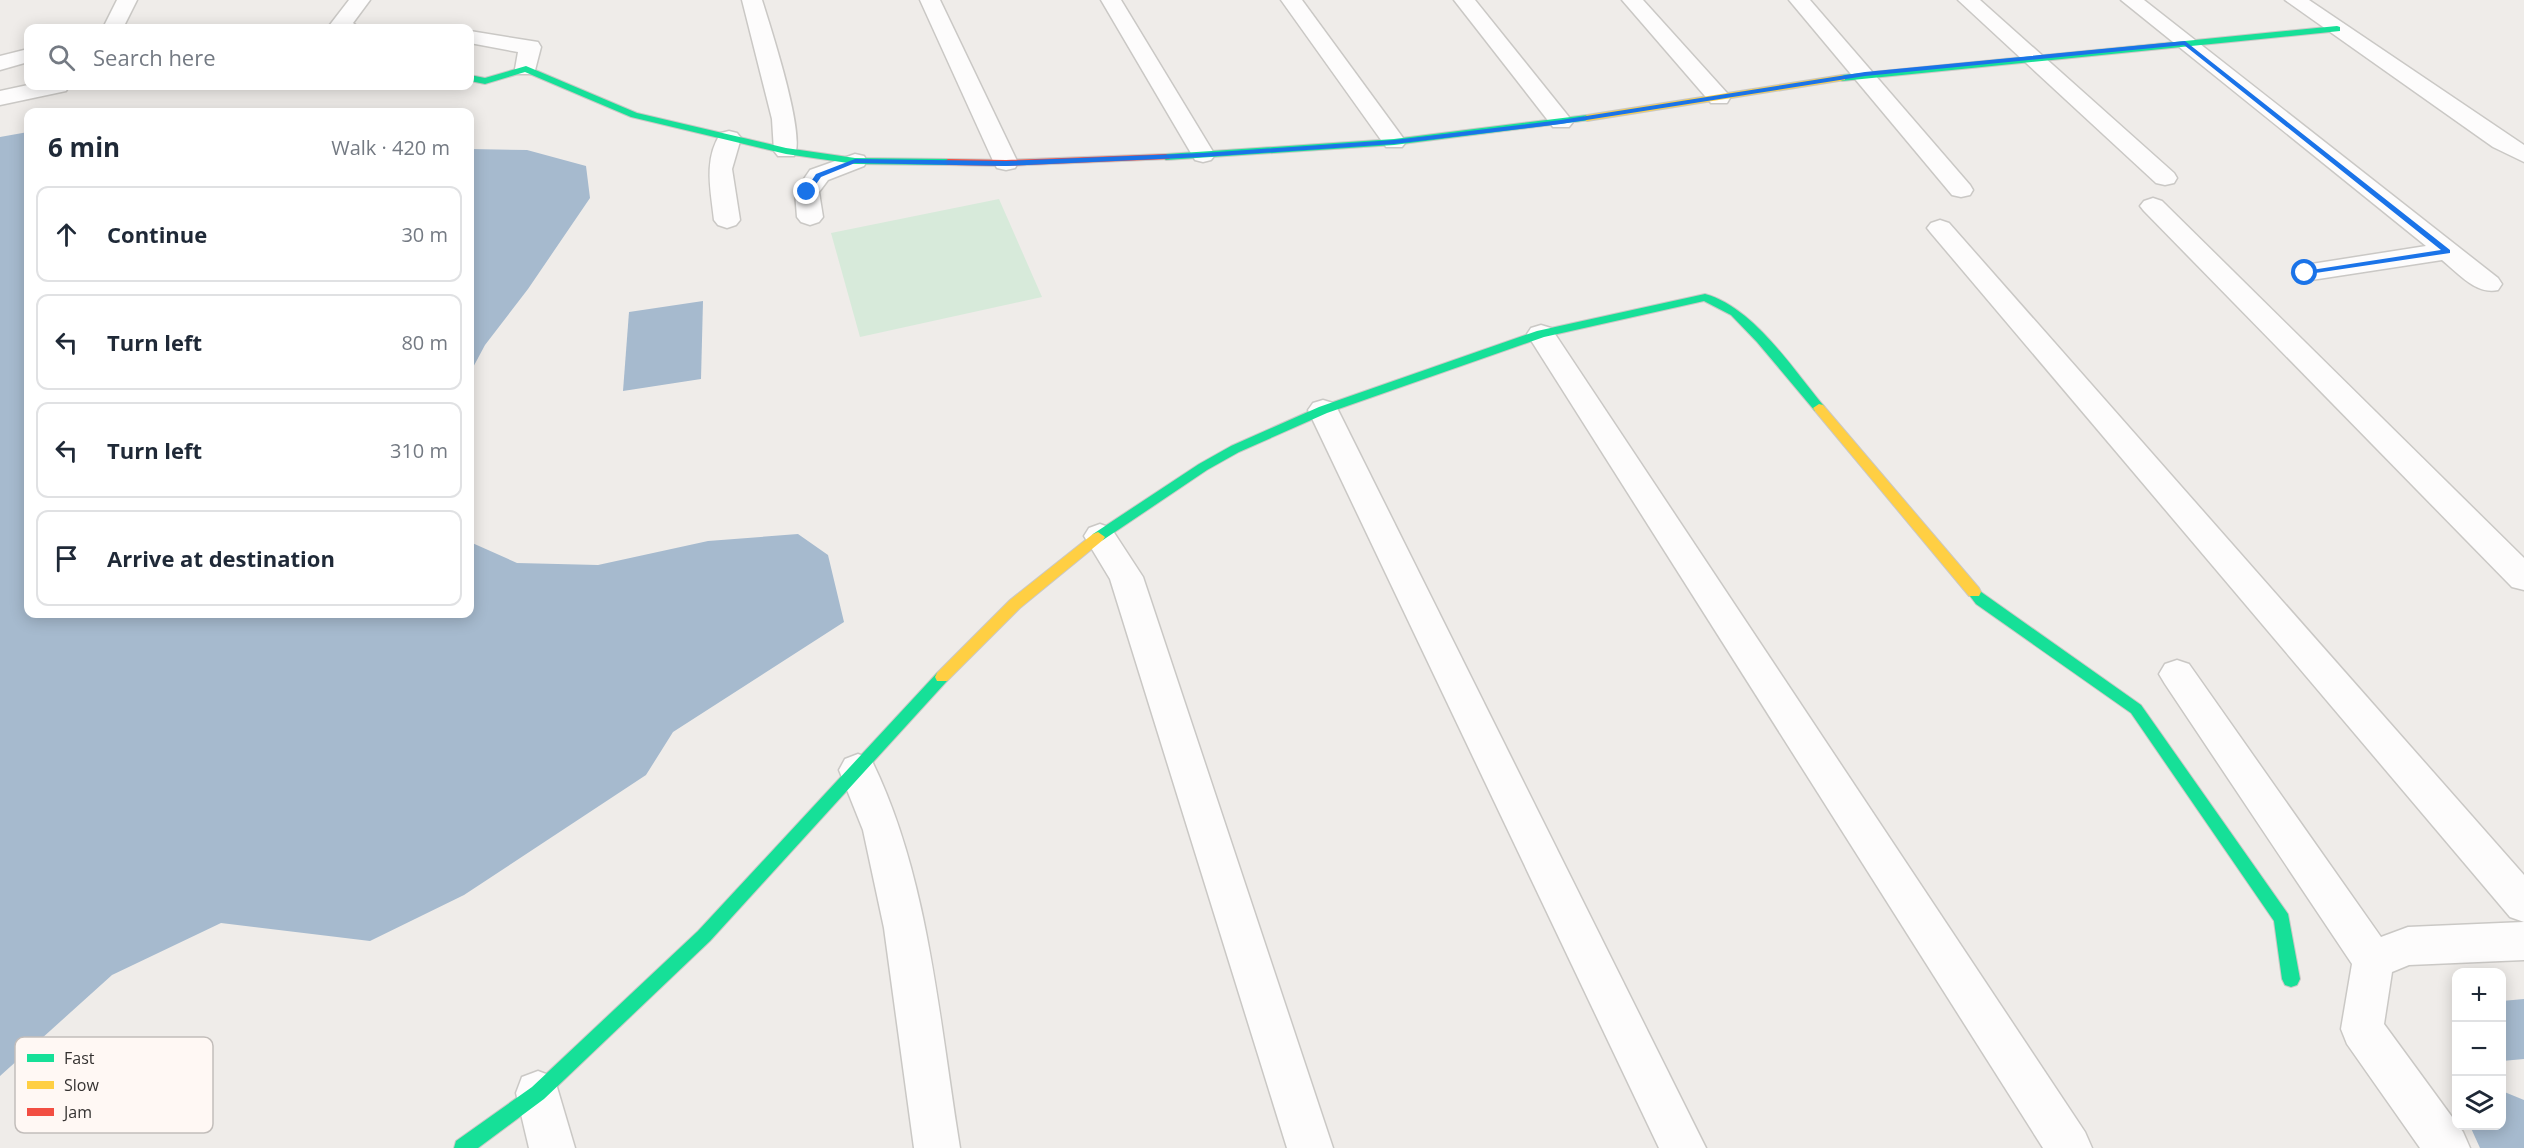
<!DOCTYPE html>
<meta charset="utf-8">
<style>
:root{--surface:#fff;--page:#f6f6f7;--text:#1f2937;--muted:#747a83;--line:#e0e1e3}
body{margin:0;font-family:"Open Sans",sans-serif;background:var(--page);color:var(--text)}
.controls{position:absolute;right:18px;bottom:18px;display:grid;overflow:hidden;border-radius:12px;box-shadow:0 3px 15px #0003}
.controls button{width:54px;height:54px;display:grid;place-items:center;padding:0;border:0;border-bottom:2px solid var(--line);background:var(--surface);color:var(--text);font:30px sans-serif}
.stop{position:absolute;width:18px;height:18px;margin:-14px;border:4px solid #1a73e8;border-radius:50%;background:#fff}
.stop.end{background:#1a73e8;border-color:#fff;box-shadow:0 2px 6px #0008}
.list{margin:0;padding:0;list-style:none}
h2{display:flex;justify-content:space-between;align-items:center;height:78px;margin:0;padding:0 24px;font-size:26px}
h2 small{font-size:20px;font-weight:400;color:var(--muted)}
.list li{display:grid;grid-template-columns:39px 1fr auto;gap:18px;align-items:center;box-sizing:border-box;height:96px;margin:0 12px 12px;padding:0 12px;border:2px solid var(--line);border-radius:12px}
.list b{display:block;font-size:22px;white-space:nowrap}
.list em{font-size:20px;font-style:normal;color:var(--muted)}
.icon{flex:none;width:33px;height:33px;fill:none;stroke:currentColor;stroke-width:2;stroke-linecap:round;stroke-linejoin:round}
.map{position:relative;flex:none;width:2524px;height:1148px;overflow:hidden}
.search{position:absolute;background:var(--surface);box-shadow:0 3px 15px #0003;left:24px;top:24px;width:450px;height:66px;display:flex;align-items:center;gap:15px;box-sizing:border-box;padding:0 21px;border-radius:12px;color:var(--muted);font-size:22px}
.panel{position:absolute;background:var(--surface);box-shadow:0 3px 15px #0003;left:24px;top:108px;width:450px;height:510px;border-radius:12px}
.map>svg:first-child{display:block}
.green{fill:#d7eada}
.water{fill:#a6bace}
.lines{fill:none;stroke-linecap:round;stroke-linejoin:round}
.canal{fill:#a6bace;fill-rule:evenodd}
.street-casing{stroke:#cac8c5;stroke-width:3}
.fast-casing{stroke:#cac8c5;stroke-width:2}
.slow-casing{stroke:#cac8c5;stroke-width:2}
.jam-casing{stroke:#cac8c5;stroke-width:2}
.street{fill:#fdfcfc;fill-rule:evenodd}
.fast{fill:#16e098;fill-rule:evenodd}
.slow{fill:#ffcf43;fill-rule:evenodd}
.jam{fill:#f24e42;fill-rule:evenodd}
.route{fill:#1a73e8}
.key{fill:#fff8f4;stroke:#c2bdba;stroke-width:1.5}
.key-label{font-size:16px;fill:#353231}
</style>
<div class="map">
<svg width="2524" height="1148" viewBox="0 0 2524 1148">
<rect width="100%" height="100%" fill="#efece9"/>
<polygon class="green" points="999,199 1042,297 860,337 831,233"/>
<g class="water">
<polygon points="28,132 28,614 470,614 470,542 517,563 598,565 708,541 798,534 828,555 844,622 673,732 646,775 464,895 370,941 221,923 112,975 0,1076 0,137"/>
<polygon points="470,149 527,150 586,166 590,198 528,289 485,345 470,373"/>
<polygon points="703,301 701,379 623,391 629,312"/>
</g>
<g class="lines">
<g class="canal">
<polygon points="2524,999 2524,1059 2502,1061 2502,1001"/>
<polygon points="2502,1091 2524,1100 2524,1148 2480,1148 2470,1126 2502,1126"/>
</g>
<g class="street-casing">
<g id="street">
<polygon points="117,0 137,0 123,28 103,28"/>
<polygon points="349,0 370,0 353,23 359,28 331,28 329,26"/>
<path d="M742,0h20c8,26 45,138 32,156h-16l-4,-5 -2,-32z"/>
<polygon points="920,0 940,0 1018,163 1015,168 1006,170 997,168 994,163"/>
<polygon points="1101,0 1121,0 1215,155 1211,160 1203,162 1195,160"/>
<polygon points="1281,0 1302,0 1406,142 1402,147 1386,147"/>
<polygon points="1454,0 1475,0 1569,117 1573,122 1569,127 1553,127"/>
<polygon points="1622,0 1643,0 1727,93 1730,98 1727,103 1711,103"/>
<polygon points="1789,0 1810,0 1970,185 1973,190 1970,195 1961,197 1952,195"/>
<polygon points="1958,0 1980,0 2174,173 2177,178 2174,183 2165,185 2156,183"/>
<path d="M2121,0h23l354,278 4,6 -4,6c-22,5 -40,-17 -56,-30l-137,21 -9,-2 -4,-6 4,-6 9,-2 121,-19z"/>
<polygon points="2285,0 2309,0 2524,145 2524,162 2493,147"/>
<polygon points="470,31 538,42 541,47 534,74 518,74 515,69 518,52 470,43"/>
<polygon points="28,49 28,62 0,70 0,56"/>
<polygon points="28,85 69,86 66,91 0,105 0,91"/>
<path d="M729,131l8,2 4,5 -9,31 8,51 -4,5 -9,3 -9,-3 -4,-5c-3,-29 -11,-61 7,-87z"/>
<polygon points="855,154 864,156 867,161 864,166 828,180 819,192 823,217 819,222 810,225 801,222 797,217 795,192 810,170"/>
<polygon points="2153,198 2162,201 2524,558 2524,590 2512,587 2144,211 2140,206 2144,201"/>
<polygon points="1940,220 1949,223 2524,875 2524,922 2510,917 1931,233 1927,228 1931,223"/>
<polygon points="1541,325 1551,328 2085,1132 2092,1148 2043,1148 1527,334 1531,328"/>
<polygon points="1323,400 1333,403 1338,410 1706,1148 1659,1148 1308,410 1313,403"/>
<polygon points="1100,524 1111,528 1143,577 1333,1148 1287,1148 1110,579 1084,536 1089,528"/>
<polygon points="2177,660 2189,664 2381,937 2408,927 2524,922 2524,960 2409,965 2392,972 2384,1024 2463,1132 2470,1148 2420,1148 2347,1044 2341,1029 2352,964 2165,684 2159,674 2165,664"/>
<path d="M858,754l13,5c58,117 68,261 89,389h-46l-30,-220 -21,-98 -24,-60 6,-11z"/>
<polygon points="538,1071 554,1077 575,1148 529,1148 516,1093 522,1077"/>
</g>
</g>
<g class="fast-casing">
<g id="fast">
<polygon points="2337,26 2340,27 2340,31 1842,81 1837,78 1842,75"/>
<polygon points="526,66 637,113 786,148 855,158 948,159 953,162 948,165 855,164 786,154 631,117 525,72 485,84 470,81 470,75 485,78"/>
<polygon points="1587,115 1592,118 1590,120 1394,145 1166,160 1161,157 1166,154 1394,139"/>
<path d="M1705,294c48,13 87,74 118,111l2,3 -2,3h-8l-58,-69 -26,-27 -27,-14 -160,36 -217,76 -88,39 -32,18 -104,70 -5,2 -7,-5 2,-3 106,-70 32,-18 88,-39 218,-76z"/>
<polygon points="1974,587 2141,705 2288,914 2300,979 2297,985 2291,987 2285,985 2282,979 2274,921 2131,713 1976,604 1967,592 1969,588"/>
<polygon points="942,671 947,673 949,677 947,681 710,941 544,1099 478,1148 454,1148 456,1141 532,1087 698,931 937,673"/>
</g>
</g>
<g class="slow-casing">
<g id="slow">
<polygon points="1842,75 1845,76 1845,80 1587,121 1582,118 1587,115"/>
<polygon points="1819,404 1823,405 1979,588 1981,592 1979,596 1969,596 1815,411 1813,408"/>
<polygon points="1098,532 1105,537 1103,540 1020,608 947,681 937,681 935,677 937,673 1010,600 1093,534"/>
</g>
</g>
<g class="jam-casing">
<polygon id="jam" points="1166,154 1171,157 1169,159 1006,166 948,165 943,162 948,159 1006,160"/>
</g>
<use href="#street" class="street"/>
<use href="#fast" class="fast"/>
<use href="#slow" class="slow"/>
<use href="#jam" class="jam"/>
</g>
<polygon class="route" points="2185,41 2450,250 2450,253 2302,275 2305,271 2441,250 2184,45 1865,76 1561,124 1394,144 1203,157 1006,166 855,163 821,177 810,193 804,192 816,174 855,159 1006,161 1203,153 1394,140 1561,120 1865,72"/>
<rect x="15" y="1037" width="198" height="96" rx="9" class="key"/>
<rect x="27" y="1054" width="27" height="8" fill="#16e098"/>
<rect x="27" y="1081" width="27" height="8" fill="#ffcf43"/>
<rect x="27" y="1108" width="27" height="8" fill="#f24e42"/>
<g class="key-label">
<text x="64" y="1064">Fast</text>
<text x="64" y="1091">Slow</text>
<text x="64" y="1118">Jam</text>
</g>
</svg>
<div class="controls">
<button>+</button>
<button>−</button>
<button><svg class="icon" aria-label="layers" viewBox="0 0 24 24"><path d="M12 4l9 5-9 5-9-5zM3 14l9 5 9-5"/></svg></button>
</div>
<div class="stop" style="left:2305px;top:273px"></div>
<div class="stop end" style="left:807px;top:192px"></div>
<div class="search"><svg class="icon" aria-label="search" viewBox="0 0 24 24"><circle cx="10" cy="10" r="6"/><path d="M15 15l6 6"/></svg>Search here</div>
<section class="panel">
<h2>6 min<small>Walk · 420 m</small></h2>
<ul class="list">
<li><svg class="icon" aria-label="ahead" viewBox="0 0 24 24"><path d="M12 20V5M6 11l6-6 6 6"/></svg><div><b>Continue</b></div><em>30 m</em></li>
<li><svg class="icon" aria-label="left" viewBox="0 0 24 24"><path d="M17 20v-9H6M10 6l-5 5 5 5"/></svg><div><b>Turn left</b></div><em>80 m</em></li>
<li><svg class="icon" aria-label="left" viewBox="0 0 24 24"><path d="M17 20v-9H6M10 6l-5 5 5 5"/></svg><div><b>Turn left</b></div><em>310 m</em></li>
<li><svg class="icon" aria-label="arrive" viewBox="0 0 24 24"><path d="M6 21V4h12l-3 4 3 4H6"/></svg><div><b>Arrive at destination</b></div></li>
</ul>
</section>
</div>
